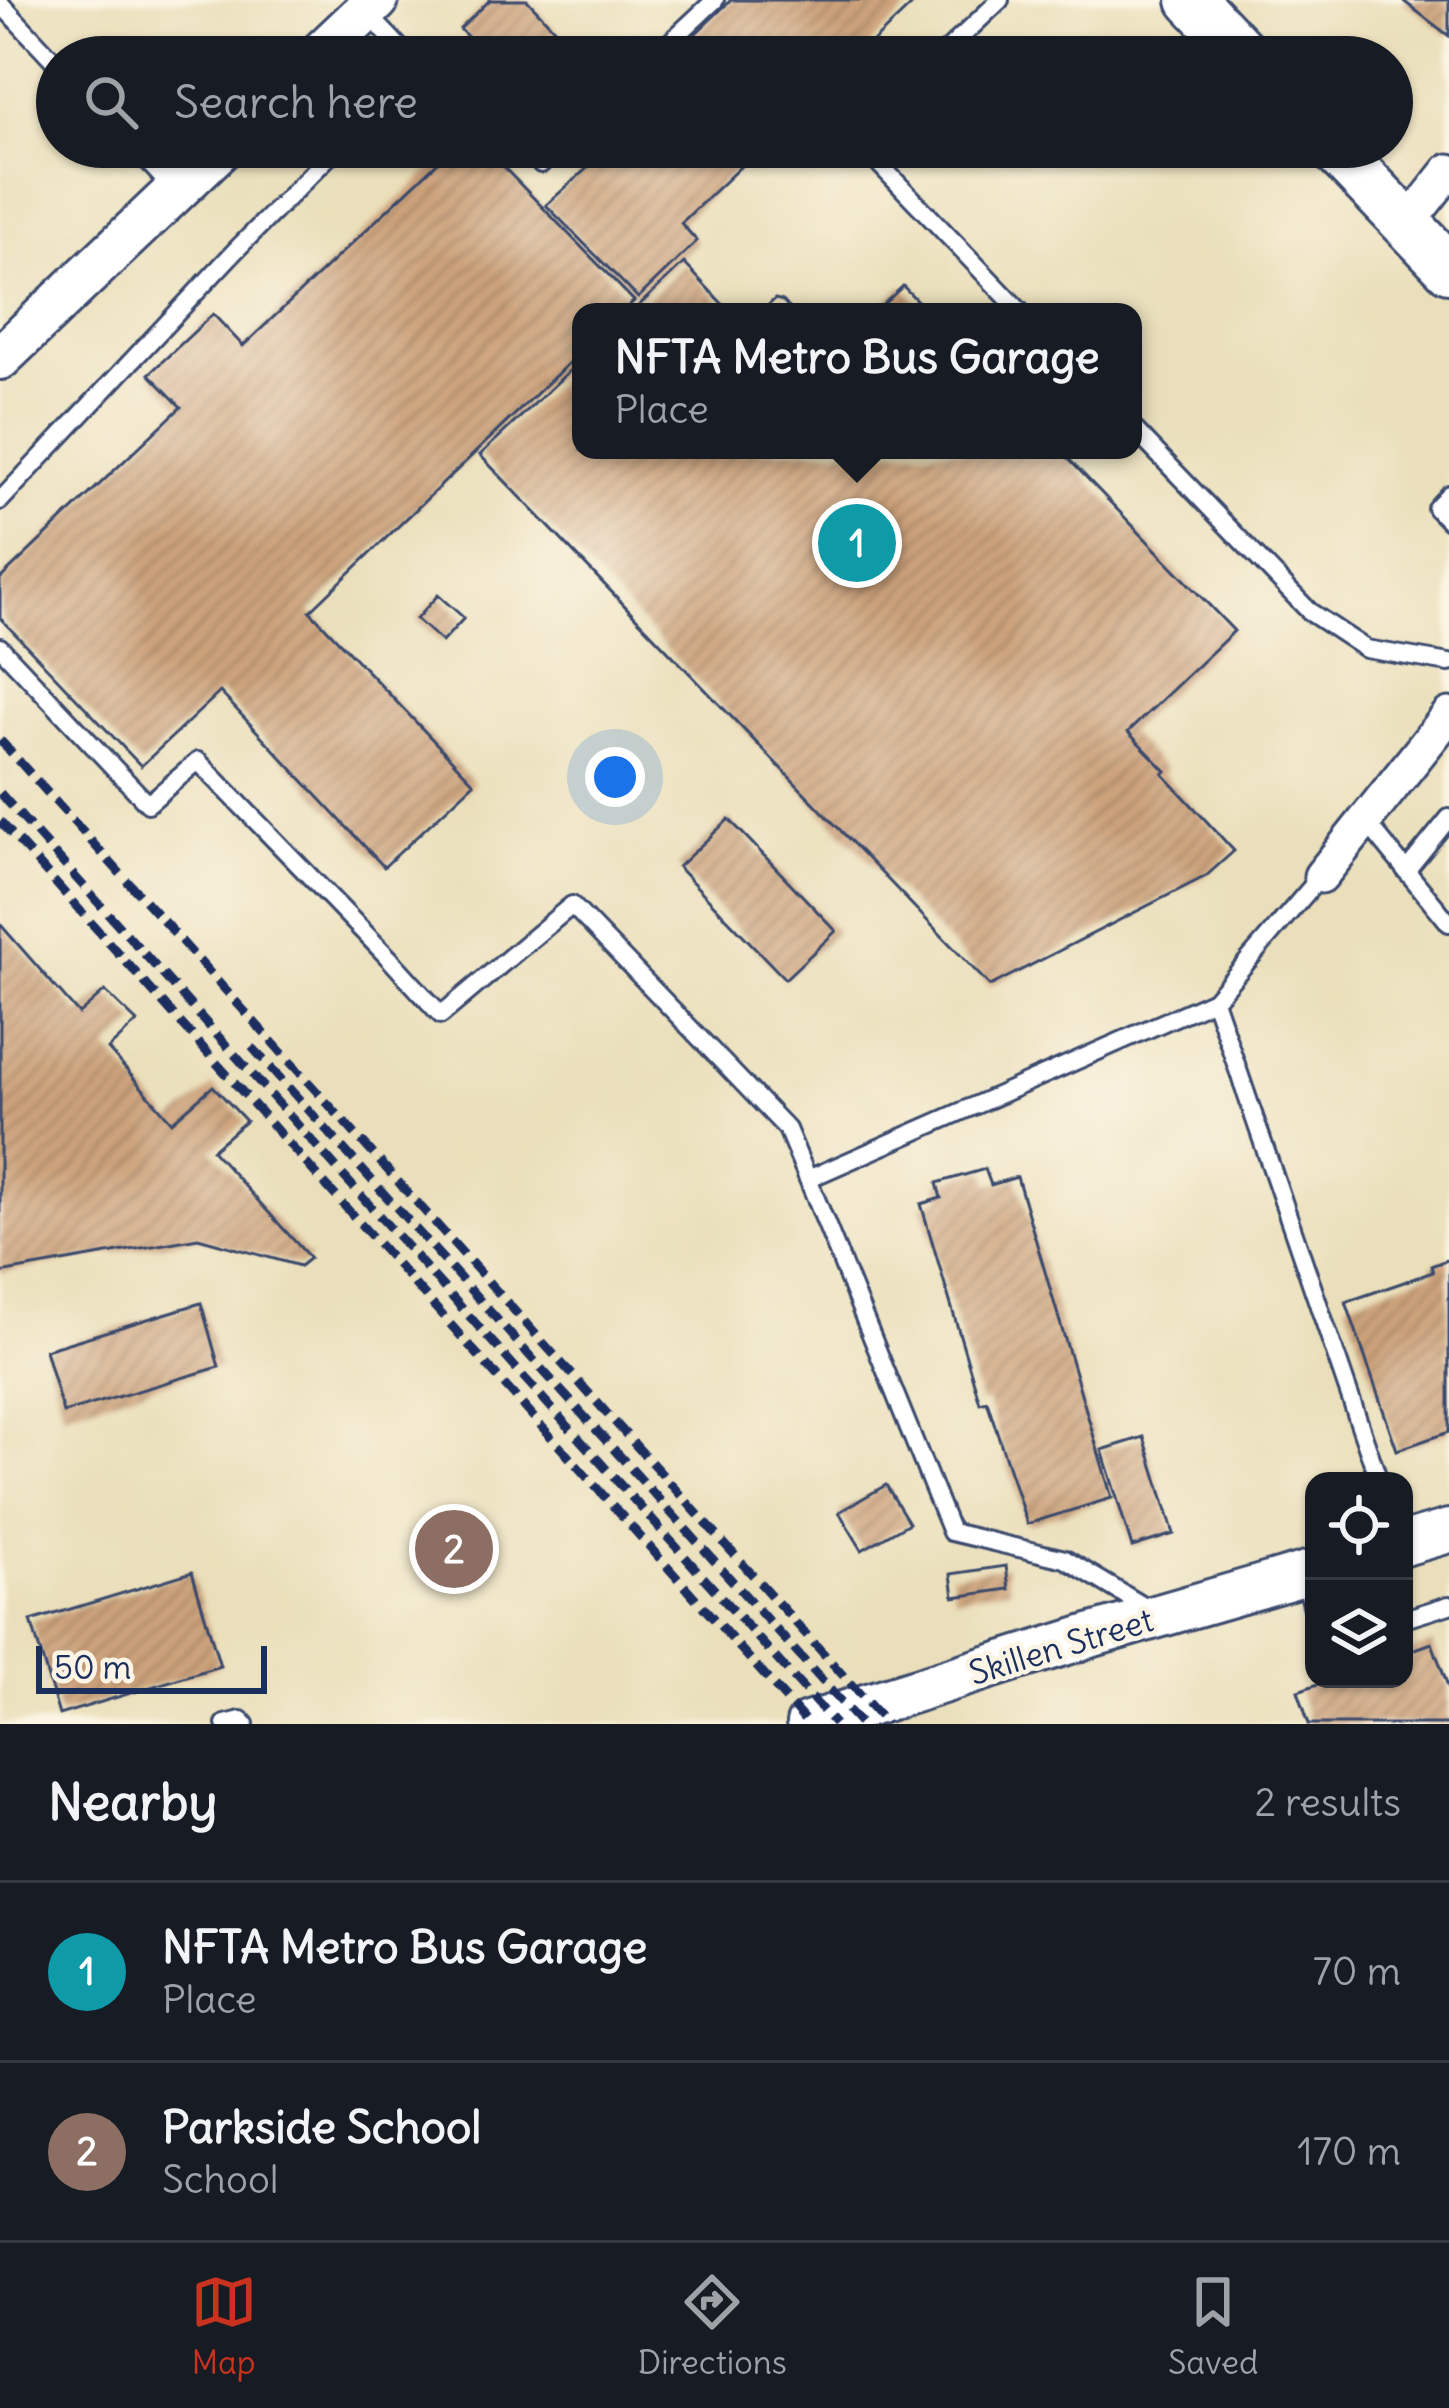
<!DOCTYPE html>
<style>
:root{--surface:#171b24;--page:#20242c;--text:#f1f3f6;--muted:#9ea1a6;--line:#363941;--accent:#c8321e}
body{margin:0;font-family:Delius,sans-serif;background:var(--page);color:var(--text)}
.controls{position:absolute;right:36px;bottom:36px;display:grid;overflow:hidden;border-radius:24px;box-shadow:0 3px 9px #0004}
.controls button{width:108px;height:108px;display:grid;place-items:center;padding:0;border:0;border-bottom:3px solid var(--line);background:var(--surface);color:var(--text);font:60px sans-serif}
.scale{position:absolute;left:36px;bottom:30px;width:231px;box-sizing:border-box;padding-left:12px;border:6px solid #1b2f5e;border-top:0;font-size:33px;line-height:42px;white-space:nowrap;color:#1b2f5e;-webkit-text-stroke:9px #fcf5e5;paint-order:stroke}
.you{position:absolute;left:615px;top:777px;width:42px;height:42px;margin:-30px;border:9px solid #fff;border-radius:50%;background:#1a73e8;box-shadow:0 0 0 18px #1a73e833}
.badge{display:grid;place-items:center;width:78px;height:78px;border-radius:50%;background:var(--accent);color:#fff;font-size:39px;font-weight:700}
.pin{position:absolute;translate:-50% -50%;border:6px solid #fff;box-shadow:0 3px 12px #0006}
.popup{position:absolute;left:572px;top:303px;width:570px;height:156px;box-sizing:border-box;display:grid;place-content:center;border-radius:24px;background:var(--surface);filter:drop-shadow(0 3px 9px #0005);font-size:39px;white-space:nowrap;color:var(--muted)}
.popup b{font-size:45px;color:var(--text)}
.popup::after{content:'';position:absolute;left:50%;top:100%;margin-left:-24px;border:24px solid transparent;border-top-color:var(--surface)}
.list{margin:0;padding:0;list-style:none}
h2{display:flex;justify-content:space-between;align-items:center;height:156px;margin:0;padding:0 48px;font-size:51px}
h2 small{font-size:39px;font-weight:400;color:var(--muted)}
.list li{display:grid;grid-template-columns:78px 1fr auto;gap:36px;align-items:center;box-sizing:border-box;height:180px;padding:0 48px;border-top:3px solid var(--line)}
.list b{display:block;font-size:45px;white-space:nowrap}
.list p{margin:0;font-size:39px;white-space:nowrap;color:var(--muted)}
.list em{font-size:39px;font-style:normal;color:var(--muted)}
.icon{flex:none;width:66px;height:66px;fill:none;stroke:currentColor;stroke-width:2;stroke-linecap:round;stroke-linejoin:round}
.map{position:relative;flex:none;width:1449px;height:1724px;overflow:hidden}
.search{position:absolute;background:var(--surface);box-shadow:0 3px 9px #0004;left:36px;right:36px;top:36px;height:132px;display:flex;align-items:center;gap:30px;box-sizing:border-box;padding:0 42px;border-radius:66px;color:var(--muted);font-size:45px}
.sheet{height:516px;background:var(--surface)}
nav{display:flex;justify-content:space-around;align-items:center;box-sizing:border-box;height:168px;border-top:3px solid var(--line);background:var(--surface);font-size:33px;color:var(--muted)}
nav a{display:grid;justify-items:center;gap:6px}
nav .on{color:var(--accent)}
.map>svg:first-child{display:block}
.building{fill:url(#building-hatch)}
.lines{fill:none;stroke-linecap:round;stroke-linejoin:round}
.service-casing{stroke:#3a496c;stroke-width:22}
.minor-casing{stroke:#3a496c;stroke-width:39}
.tertiary-casing{stroke:#3a496c;stroke-width:48}
.secondary-casing{stroke:#3a496c;stroke-width:54}
.service{stroke:#fff;stroke-width:16}
.minor{stroke:#fff;stroke-width:33}
.tertiary{stroke:#fff;stroke-width:42}
.secondary{stroke:#fff;stroke-width:48}
.rail{stroke:#1b2f5e;stroke-width:9;stroke-dasharray:18 9;stroke-linecap:butt}
.labels{text-anchor:middle;dominant-baseline:central;stroke-width:9;stroke-linejoin:round;paint-order:stroke}
.street-label{font-size:33px;fill:#1b2f5e;stroke:#fcf5e5}
</style>
<div class="map">
<svg width="1449" height="1724" viewBox="0 0 1449 1724">
<defs>
<pattern id="building-hatch" width="6" height="6" patternUnits="userSpaceOnUse" patternTransform="scale(3)"><rect width="6" height="6" fill="#cda37b"/><path d="M-1 1l2-2M0 6l6-6M5 7l2-2" fill="none" stroke="#a68568"/></pattern>
</defs>
<rect width="100%" height="100%" fill="#fcf5e5"/>
<filter id="ink" filterUnits="userSpaceOnUse"><feTurbulence type="fractalNoise" baseFrequency=".00833" numOctaves="2"/><feDisplacementMap in="SourceGraphic" scale="24" xChannelSelector="R" yChannelSelector="G"/><feConvolveMatrix kernelMatrix="1 2 1 2 8 2 1 2 1" color-interpolation-filters="sRGB"/></filter>
<filter id="wash" filterUnits="userSpaceOnUse"><feTurbulence type="fractalNoise" baseFrequency=".004" numOctaves="4" result="noise"/><feDisplacementMap in="SourceGraphic" scale="48" xChannelSelector="R" yChannelSelector="G"/><feGaussianBlur stdDeviation="2.7" result="paint"/><feColorMatrix in="noise" values="0 0 0 0 0 0 0 0 0 0 0 0 0 0 0 0 0 1.4 0 .05"/><feComposite in="paint" operator="in"/></filter>
<g filter="url(#wash)">
<rect width="100%" height="100%" fill="#eadfba"/>
<g id="blocks">
<g class="building">
<polygon points="490,0 527,0 562,37 553,46 564,57 487,57 460,29"/>
<polygon points="731,0 917,0 857,57 671,57"/>
<polygon points="1402,0 1449,0 1449,36"/>
<polygon points="454,147 484,147 634,301 622,312 581,312 581,351 310,611 474,783 384,867 220,692 141,766 0,618 0,579 181,407 149,374 213,314 243,346"/>
<polygon points="599,147 761,147 681,223 697,241 638,298 546,205 604,153"/>
<polygon points="684,263 730,312 632,312"/>
<polygon points="903,286 928,312 875,312"/>
<polygon points="775,299 783,301 793,312 761,312"/>
<polygon points="581,360 581,450 1060,450 1234,631 1128,732 1166,771 1163,774 1234,851 1206,876 990,986 480,455"/>
<polygon points="438,595 464,618 442,642 416,619"/>
<polygon points="729,819 836,931 785,979 678,867"/>
<polygon points="0,924 79,1014 105,991 137,1022 108,1049 172,1122 213,1086 246,1121 212,1150 310,1258 300,1266 198,1238 0,1273"/>
<polygon points="985,1169 991,1185 1017,1177 1112,1498 1027,1524 987,1401 980,1403 921,1204 941,1198 937,1183"/>
<polygon points="1449,1259 1449,1432 1397,1450 1346,1302 1433,1272 1431,1266"/>
<polygon points="201,1303 219,1367 63,1413 45,1350"/>
<polygon points="1144,1437 1174,1534 1132,1547 1102,1450"/>
<polygon points="886,1485 909,1523 862,1550 839,1512"/>
<polygon points="1006,1566 1009,1589 954,1597 951,1574"/>
<polygon points="192,1572 220,1666 59,1715 31,1621"/>
<polygon points="1432,1643 1449,1689 1449,1724 1309,1724 1298,1691 1332,1679 1404,1679 1404,1653"/>
</g>
</g>
</g>
<g filter="url(#ink)">
<use href="#blocks" fill-opacity="0" stroke="#3a496c" stroke-width="3"/>
<g class="lines">
<g class="service-casing">
<g id="service">
<polyline points="0,3 57,64"/>
<polyline points="365,11 409,57"/>
<polyline points="654,57 715,0"/>
<polyline points="940,57 1000,0"/>
<polyline points="134,147 175,191"/>
<polyline points="524,147 541,164 558,147"/>
<polyline points="863,147 1021,312"/>
<polyline points="1133,428 1310,612 1366,649 1449,663"/>
<polyline points="1449,494 1436,508 1449,521"/>
<polyline points="0,501 235,251 338,147"/>
<polyline points="0,647 148,804 198,761 389,958 441,1015 572,905 787,1129 808,1179"/>
<polyline points="1365,820 1449,923"/>
<polyline points="1406,871 1449,818"/>
<polyline points="1214,1000 1379,1481"/>
<polyline points="1304,1575 1314,1612"/>
<polyline points="1150,1610 1065,1559 951,1532 808,1179 1214,1000 1321,876"/>
<polyline points="1404,1619 1449,1605"/>
<polyline points="225,1724 241,1720 245,1724"/>
</g>
</g>
<g class="minor-casing">
<g id="minor">
<polyline points="1407,224 1449,171"/>
<polyline points="1321,876 1449,715"/>
</g>
</g>
<g class="tertiary-casing">
<g id="tertiary">
<polyline points="317,57 377,0"/>
<polyline points="0,358 222,147"/>
<polyline points="1404,1544 1449,1531"/>
<polyline points="808,1724 1086,1637 1314,1571"/>
</g>
</g>
<g class="secondary-casing">
<g id="secondary">
<polyline points="1192,0 1246,57"/>
<polyline points="1333,147 1449,268"/>
</g>
</g>
<use href="#service" class="service"/>
<use href="#minor" class="minor"/>
<use href="#tertiary" class="tertiary"/>
<use href="#secondary" class="secondary"/>
<g class="rail">
<polyline points="0,740 887,1724"/>
<polyline points="0,793 835,1724"/>
<polyline points="0,821 808,1724"/>
<polyline points="252,1047 861,1724"/>
</g>
</g>
</g>
<g class="labels">
<g class="street-label">
<text transform="translate(1061 1646) rotate(-17)">Skillen Street</text>
</g>
</g>
</svg>
<div class="controls">
<button><svg class="icon" aria-label="locate" viewBox="0 0 24 24"><circle cx="12" cy="12" r="6"/><path d="M12 2v4M12 18v4M2 12h4M18 12h4"/></svg></button>
<button><svg class="icon" aria-label="layers" viewBox="0 0 24 24"><path d="M12 4l9 5-9 5-9-5zM3 14l9 5 9-5"/></svg></button>
</div>
<div class="scale">50 m</div>
<div class="you"></div>
<div class="pin badge" style="left:857px;top:543px;background:#0f9aa8">1</div>
<div class="popup"><b>NFTA Metro Bus Garage</b>Place</div>
<div class="pin badge" style="left:454px;top:1549px;background:#8d6e63">2</div>
<div class="search"><svg class="icon" aria-label="search" viewBox="0 0 24 24"><circle cx="10" cy="10" r="6"/><path d="M15 15l6 6"/></svg>Search here</div>
</div>
<section class="sheet">
<h2>Nearby<small>2 results</small></h2>
<ul class="list">
<li><span class="badge" style="background:#0f9aa8">1</span><div><b>NFTA Metro Bus Garage</b><p>Place</p></div><em>70 m</em></li>
<li><span class="badge" style="background:#8d6e63">2</span><div><b>Parkside School</b><p>School</p></div><em>170 m</em></li>
</ul>
</section>
<nav>
<a class="on"><svg class="icon" aria-label="map" viewBox="0 0 24 24"><path d="M3 6l6-2 6 2 6-2v14l-6 2-6-2-6 2zM9 4v14M15 6v14"/></svg>Map</a>
<a><svg class="icon" aria-label="directions" viewBox="0 0 24 24"><path d="M12 3l9 9-9 9-9-9zM9 14v-3h6M13 9l2 2-2 2"/></svg>Directions</a>
<a><svg class="icon" aria-label="saved" viewBox="0 0 24 24"><path d="M7 4h10v16l-5-4-5 4z"/></svg>Saved</a>
</nav>
